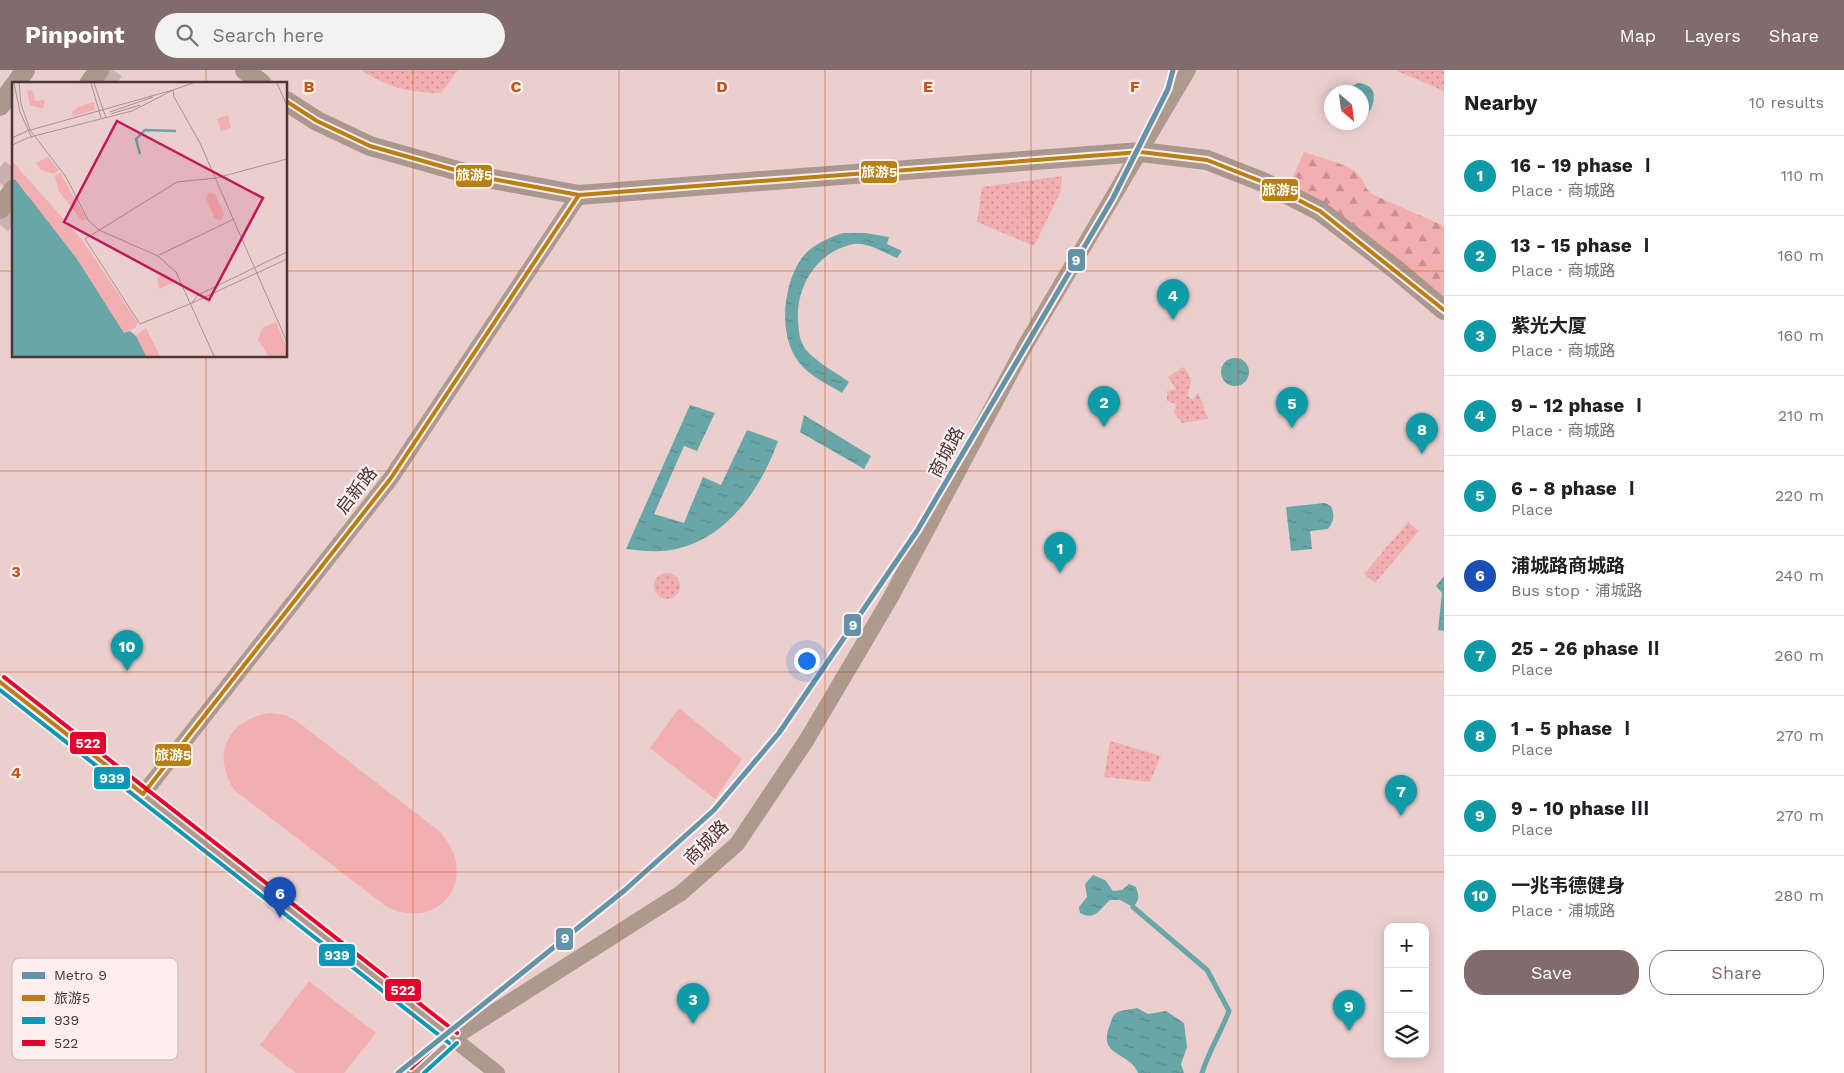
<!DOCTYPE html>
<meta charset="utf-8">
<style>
:root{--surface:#fff;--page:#f2f2f2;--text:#202124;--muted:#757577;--line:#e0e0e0;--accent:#816c6b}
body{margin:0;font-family:"Work Sans","Noto Sans SC",sans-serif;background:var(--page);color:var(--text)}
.controls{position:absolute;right:15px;bottom:15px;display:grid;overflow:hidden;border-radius:10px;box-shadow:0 2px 12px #0003}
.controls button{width:45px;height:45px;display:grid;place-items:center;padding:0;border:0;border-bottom:1px solid var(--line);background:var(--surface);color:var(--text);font:25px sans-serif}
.compass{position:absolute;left:1324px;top:15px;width:45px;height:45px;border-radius:50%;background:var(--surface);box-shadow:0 2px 12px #0003;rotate:152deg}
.you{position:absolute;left:806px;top:590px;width:18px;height:18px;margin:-12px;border:4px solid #fff;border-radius:50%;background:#1a73e8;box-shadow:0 0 0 8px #1a73e833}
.badge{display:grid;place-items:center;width:32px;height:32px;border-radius:50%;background:var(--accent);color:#fff;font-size:16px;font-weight:700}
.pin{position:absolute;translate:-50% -41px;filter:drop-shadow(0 1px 2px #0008)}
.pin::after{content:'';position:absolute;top:26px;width:18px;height:15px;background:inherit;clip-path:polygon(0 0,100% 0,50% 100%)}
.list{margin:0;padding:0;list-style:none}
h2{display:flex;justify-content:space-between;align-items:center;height:65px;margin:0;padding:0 20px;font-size:21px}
h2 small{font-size:16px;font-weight:400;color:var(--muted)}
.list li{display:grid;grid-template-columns:32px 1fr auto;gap:15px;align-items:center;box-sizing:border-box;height:80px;padding:0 20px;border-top:1px solid var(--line)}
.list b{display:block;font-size:19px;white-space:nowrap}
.list p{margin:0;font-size:16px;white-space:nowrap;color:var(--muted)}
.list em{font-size:16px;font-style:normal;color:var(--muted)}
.actions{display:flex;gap:10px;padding:15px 20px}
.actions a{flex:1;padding:11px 0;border:1px solid var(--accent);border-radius:20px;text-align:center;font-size:18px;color:var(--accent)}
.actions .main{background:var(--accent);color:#fff}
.icon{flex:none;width:28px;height:28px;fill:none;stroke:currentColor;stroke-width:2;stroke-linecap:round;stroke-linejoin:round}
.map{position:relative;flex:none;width:1444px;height:1003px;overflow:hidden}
header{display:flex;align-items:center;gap:30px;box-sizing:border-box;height:70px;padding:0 25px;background:var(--accent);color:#fff}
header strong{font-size:24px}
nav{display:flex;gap:28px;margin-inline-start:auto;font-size:18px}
.search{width:350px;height:45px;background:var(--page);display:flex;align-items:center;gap:12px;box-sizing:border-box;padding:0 18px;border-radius:28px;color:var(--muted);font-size:19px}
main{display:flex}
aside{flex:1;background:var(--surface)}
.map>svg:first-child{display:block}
.grass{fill:url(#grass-dots)}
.forest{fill:url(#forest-firs)}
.garden{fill:#f3afaf}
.water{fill:url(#water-ripples)}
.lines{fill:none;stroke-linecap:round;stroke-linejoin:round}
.stream{stroke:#68a6a8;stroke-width:5}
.major-tunnel{stroke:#cab0af;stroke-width:20;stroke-dasharray:20 10;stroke-linecap:butt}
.minor{stroke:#ae998d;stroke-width:16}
.major{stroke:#aa978e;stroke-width:20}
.bus-1-casing{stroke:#feeeee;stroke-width:8}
.bus-2-casing{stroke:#feeeee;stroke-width:8}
.bus-3-casing{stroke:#feeeee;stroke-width:8}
.bus-1{stroke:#ba7f13;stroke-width:4}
.bus-2{stroke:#0b98b7;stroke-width:4}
.bus-3{stroke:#e4002b;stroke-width:4}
.metro-1-casing{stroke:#feeeee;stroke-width:9}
.metro-1{stroke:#6393a9;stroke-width:5}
.grid{fill:none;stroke:#c85214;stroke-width:1;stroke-opacity:0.55}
.labels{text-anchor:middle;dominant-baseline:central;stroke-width:4.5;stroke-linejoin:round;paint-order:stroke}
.street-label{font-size:18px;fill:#493635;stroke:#feeeee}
.inset-river{fill:none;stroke:#68a6a8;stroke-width:2.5}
.inset-road{fill:none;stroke:#aa9291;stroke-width:1}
.view{fill:#c2185b;fill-opacity:0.15;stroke:#c2185b;stroke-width:2.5}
.inset-edge{fill:none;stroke:#493635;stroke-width:2.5}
.key{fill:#feeeee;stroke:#c8b7b6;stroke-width:1}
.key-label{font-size:14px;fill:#493635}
.grid-label{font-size:16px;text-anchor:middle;font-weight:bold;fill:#c85214;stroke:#feeeee;stroke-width:4.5;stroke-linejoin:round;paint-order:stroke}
.line-badge{stroke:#feeeee;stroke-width:2}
.badge-label{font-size:14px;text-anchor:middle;font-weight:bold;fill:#fff}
</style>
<header>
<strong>Pinpoint</strong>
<div class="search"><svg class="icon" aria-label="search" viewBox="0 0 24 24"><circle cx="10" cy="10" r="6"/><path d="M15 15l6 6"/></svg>Search here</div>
<nav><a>Map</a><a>Layers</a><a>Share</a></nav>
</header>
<main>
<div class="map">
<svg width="1444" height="1003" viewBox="0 0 1444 1003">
<defs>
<pattern id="grass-dots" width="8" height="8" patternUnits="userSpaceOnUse" patternTransform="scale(1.25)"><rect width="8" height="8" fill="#f3afaf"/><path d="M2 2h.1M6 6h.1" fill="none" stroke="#c78f8f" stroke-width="1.8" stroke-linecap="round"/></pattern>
<pattern id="forest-firs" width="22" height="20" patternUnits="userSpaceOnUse" patternTransform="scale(1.25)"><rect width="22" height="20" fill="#f3afaf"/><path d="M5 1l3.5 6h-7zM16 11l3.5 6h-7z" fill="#c78f8f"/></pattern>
<pattern id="water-ripples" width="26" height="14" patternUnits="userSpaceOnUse" patternTransform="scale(1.25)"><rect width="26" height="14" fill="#68a6a8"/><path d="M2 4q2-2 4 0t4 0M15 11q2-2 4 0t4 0" fill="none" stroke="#58888a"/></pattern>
</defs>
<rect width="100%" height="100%" fill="#eacfce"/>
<g class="grass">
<path d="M361,0h97l-17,23c-30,0 -55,-6 -80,-23z"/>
<polygon points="1395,0 1444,0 1444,21"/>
<polygon points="1062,106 1061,121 1034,176 977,152 982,117"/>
<path d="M1183,297c12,12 7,16 5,29l5,4 5,-8 10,27 -26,4 -8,-10 2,-9 -9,-3v-10l9,-2 -8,-12z"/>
<polygon points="1408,452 1419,461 1375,513 1364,504"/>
<circle cx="667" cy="516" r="13"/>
<polygon points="1110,671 1161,686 1150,712 1104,707"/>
</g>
<path class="forest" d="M1304,82c14,5 40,11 52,20 8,6 7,16 16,22l72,32v73l-156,-112z"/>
<g class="garden">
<polygon points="679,638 742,689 715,729 650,678"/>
<path d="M270,643l15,2 13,7 141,109c42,44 3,102 -52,76l-153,-117c-23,-37 -6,-70 36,-77z"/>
<polygon points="309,911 376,963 344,1003 296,1003 260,975"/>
</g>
<g class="water">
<path d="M1358,13c25,2 16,26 4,39v-30h-15l3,-5z"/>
<path d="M843,163h22l24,4 -2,7 15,7 -5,7c-12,-5 -30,-16 -43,-14 -37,7 -58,42 -56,77 1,10 1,20 8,29 12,13 29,22 43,32l-7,11c-13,-8 -28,-15 -39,-26 -26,-26 -21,-80 -2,-108 10,-14 27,-21 42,-26z"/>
<circle cx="1235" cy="302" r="14"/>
<path d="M690,335l25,8 -18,38 -13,-5 -30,68 30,9 19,-46 18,8 26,-55 31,11c-16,45 -48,94 -98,107 -18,5 -36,3 -54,1z"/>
<polygon points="804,345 871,386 864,399 800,362"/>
<path d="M1325,433l6,3c4,10 3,15 -3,23l-18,2 2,18 -21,2 -5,-44z"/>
<polygon points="1444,506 1444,561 1438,560 1442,523 1436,516"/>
<path d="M1093,805l12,5 8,11 9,-1 7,-6 7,3c3,9 4,13 -3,20l-13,-7h-10c-11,10 -15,21 -30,13l-1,-6 8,-10 -2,-13z"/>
<path d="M1137,938l11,6 18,-3 18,12 3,24 -6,17 3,9h-46c-7,-21 -42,-16 -28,-48 2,-6 2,-10 8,-13 6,-3 13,-2 19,-4z"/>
</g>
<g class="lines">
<path class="stream" d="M1133,837l74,63 22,41c-8,21 -20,40 -27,62"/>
<g class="major-tunnel">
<polyline points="103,14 114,0"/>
<polyline points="0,113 14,96"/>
<polyline points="0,155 14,137"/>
</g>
<g class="minor">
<polyline points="0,612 497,1003"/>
<polyline points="143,724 391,408 579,125"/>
<polyline points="415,1003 453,968 681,823 737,774 806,671 891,527 1026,274 1188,0"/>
</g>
<g class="major">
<polyline points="245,0 262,14"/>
<polyline points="16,14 25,0"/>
<polyline points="89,14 99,0"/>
<polyline points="286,31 317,51 370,76 476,106 579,125 1141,82 1207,90 1263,112 1320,141 1394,198 1444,240"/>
<polyline points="0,36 14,16"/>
<polyline points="0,139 14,119"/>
</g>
<g class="bus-1-casing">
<g id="bus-1">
<polyline points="286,31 317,51 370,76 476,106 579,125 1141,82 1207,90 1263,112 1320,141 1444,240"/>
<polyline points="0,612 143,724 391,408 579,125"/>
</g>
</g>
<g class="bus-2-casing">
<g id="bus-2">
<polyline points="0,620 449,973"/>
<polyline points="424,1003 457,973"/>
</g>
</g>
<g class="bus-3-casing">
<g id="bus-3">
<polyline points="4,607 457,963"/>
<polyline points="411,998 449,963"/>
</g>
</g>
<use href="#bus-1" class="bus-1"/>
<use href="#bus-2" class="bus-2"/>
<use href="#bus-3" class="bus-3"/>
<g class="metro-1-casing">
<polyline id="metro-1" points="398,1003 625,820 714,740 779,663 917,461 1113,128 1168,19 1173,0"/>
</g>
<use href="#metro-1" class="metro-1"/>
</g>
<path class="grid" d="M206,0v14M413,0v1003M619,0v1003M825,0v1003M1031,0v1003M1238,0v1003M0,201h14M286,201h1158M206,286v717M0,401h1444M0,602h1444M0,802h1444"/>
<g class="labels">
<g class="street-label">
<text transform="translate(946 382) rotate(-62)">商城路</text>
<text transform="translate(356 420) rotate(-52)">启新路</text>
<text transform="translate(706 772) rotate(-45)">商城路</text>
</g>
</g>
<g transform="translate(12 12)">
<rect width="275" height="275" fill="#eacfce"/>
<path d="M216,33l3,13 -10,4 -4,-13zM0,79l71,80 55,82 -3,5 -11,5 -47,-74 -50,-61 2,-3 -14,-16 -3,2zM154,192l8,8 -15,7 -2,-11zM134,246l14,28h-14l-10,-20z" fill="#f3afaf"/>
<path d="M21,8l2,11 10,-1 -2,9 -13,-4 -3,-14zM82,20l1,8 -22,6 -1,-4 6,-5zM36,75l11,13 -5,4 -13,-4 -5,-7zM48,90l26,47 -4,2 -24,-31 -3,-14z" fill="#f3afaf"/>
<path d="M197,110l6,2 9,20 -2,6 -7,-1 -9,-20zM264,240l11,26v8h-18l-11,-16 4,-12z" fill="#f3afaf"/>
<path d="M3,97l62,80 47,74 6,-2 6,5 10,20h-134v-175z" fill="#68a6a8"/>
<path class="inset-river" d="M128,72l-4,-15 9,-9 31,1M0,136l21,37 6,28 -6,41 -15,32M74,274l40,-19"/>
<path class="inset-road" d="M2,1l6,29 12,26M7,1l2,21 9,26 36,47 22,43 11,10 59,26 18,16 38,84M79,1l10,35M82,1l12,35M181,1l-20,7 1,7 26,46 87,199M265,1l10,23M98,30l43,-15M99,32l29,-9M15,49l146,-41M18,55l102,-26 41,-21M0,56l15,-7M0,63l18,-8M147,173l75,-36M180,221l-52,21 -55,-85 92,-57 39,-4 71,-19M180,221l6,-8 89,-43M180,221l95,-44"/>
<path class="view" d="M105,39l146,77 -54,102 -145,-78z"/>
<rect width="275" height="275" class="inset-edge"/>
</g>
<rect x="12" y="888" width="166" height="102" rx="8" class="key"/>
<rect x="22" y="902" width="23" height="7" fill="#6393a9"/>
<rect x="22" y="925" width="23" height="6" fill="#ba7f13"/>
<rect x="22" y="947" width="23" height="7" fill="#0b98b7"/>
<rect x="22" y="970" width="23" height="6" fill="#e4002b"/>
<g class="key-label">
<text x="54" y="910">Metro 9</text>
<text x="54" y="933">旅游5</text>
<text x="54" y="955">939</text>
<text x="54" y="978">522</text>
</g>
<g class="grid-label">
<text x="309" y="22">B</text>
<text x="516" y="22">C</text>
<text x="722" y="22">D</text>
<text x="928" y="22">E</text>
<text x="1135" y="22">F</text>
<text x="16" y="507">3</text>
<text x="16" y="708">4</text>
</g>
<g class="line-badge">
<rect x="860" y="90" width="38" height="24" rx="5" fill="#ba7f13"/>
<rect x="455" y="94" width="38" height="24" rx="5" fill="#ba7f13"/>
<rect x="1261" y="108" width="38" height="24" rx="5" fill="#ba7f13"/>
<rect x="1067" y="178" width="19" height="24" rx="5" fill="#6393a9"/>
<rect x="843" y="543" width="19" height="24" rx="5" fill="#6393a9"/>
<rect x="69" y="661" width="38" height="24" rx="5" fill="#e4002b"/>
<rect x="154" y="673" width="38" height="24" rx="5" fill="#ba7f13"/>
<rect x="93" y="696" width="38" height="24" rx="5" fill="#0b98b7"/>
<rect x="555" y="857" width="19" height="24" rx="5" fill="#6393a9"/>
<rect x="318" y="873" width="38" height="24" rx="5" fill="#0b98b7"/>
<rect x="384" y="908" width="38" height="24" rx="5" fill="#e4002b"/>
</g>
<g class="badge-label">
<text x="879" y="107">旅游5</text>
<text x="474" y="110">旅游5</text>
<text x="1280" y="125">旅游5</text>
<text x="1076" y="195">9</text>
<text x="853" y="560">9</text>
<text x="88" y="678">522</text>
<text x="173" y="690">旅游5</text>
<text x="112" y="713">939</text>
<text x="565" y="873">9</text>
<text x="337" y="890">939</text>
<text x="403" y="925">522</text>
</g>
</svg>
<div class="controls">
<button>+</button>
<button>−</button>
<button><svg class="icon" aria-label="layers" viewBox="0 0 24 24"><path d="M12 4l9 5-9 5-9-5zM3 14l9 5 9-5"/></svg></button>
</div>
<svg class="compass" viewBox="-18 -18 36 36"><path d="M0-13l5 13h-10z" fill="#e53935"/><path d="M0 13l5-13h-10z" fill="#757577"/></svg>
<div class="you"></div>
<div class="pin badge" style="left:1060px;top:503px;background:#0f9aa8">1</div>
<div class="pin badge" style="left:1104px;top:357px;background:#0f9aa8">2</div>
<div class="pin badge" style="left:693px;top:954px;background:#0f9aa8">3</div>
<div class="pin badge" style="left:1173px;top:250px;background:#0f9aa8">4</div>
<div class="pin badge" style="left:1292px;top:358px;background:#0f9aa8">5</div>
<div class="pin badge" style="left:280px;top:848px;background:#1a4fb4">6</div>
<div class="pin badge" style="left:1401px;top:746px;background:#0f9aa8">7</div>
<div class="pin badge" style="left:1422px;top:384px;background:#0f9aa8">8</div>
<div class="pin badge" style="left:1349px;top:961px;background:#0f9aa8">9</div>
<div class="pin badge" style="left:127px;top:601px;background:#0f9aa8">10</div>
</div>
<aside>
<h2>Nearby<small>10 results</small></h2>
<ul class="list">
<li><span class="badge" style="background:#0f9aa8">1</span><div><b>16 - 19 phase Ⅰ</b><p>Place · 商城路</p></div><em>110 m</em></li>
<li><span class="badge" style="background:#0f9aa8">2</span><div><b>13 - 15 phase Ⅰ</b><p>Place · 商城路</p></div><em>160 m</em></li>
<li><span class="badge" style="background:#0f9aa8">3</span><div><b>紫光大厦</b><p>Place · 商城路</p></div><em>160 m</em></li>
<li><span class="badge" style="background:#0f9aa8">4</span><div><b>9 - 12 phase Ⅰ</b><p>Place · 商城路</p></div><em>210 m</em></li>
<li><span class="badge" style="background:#0f9aa8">5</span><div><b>6 - 8 phase Ⅰ</b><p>Place</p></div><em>220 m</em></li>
<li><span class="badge" style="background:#1a4fb4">6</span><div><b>浦城路商城路</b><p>Bus stop · 浦城路</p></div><em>240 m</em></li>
<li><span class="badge" style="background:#0f9aa8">7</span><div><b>25 - 26 phase Ⅱ</b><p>Place</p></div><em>260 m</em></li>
<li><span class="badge" style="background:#0f9aa8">8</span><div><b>1 - 5 phase Ⅰ</b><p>Place</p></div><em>270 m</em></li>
<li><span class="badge" style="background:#0f9aa8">9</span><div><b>9 - 10 phase Ⅲ</b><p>Place</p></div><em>270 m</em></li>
<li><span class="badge" style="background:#0f9aa8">10</span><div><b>一兆韦德健身</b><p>Place · 浦城路</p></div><em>280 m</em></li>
</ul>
<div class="actions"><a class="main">Save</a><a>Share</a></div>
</aside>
</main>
